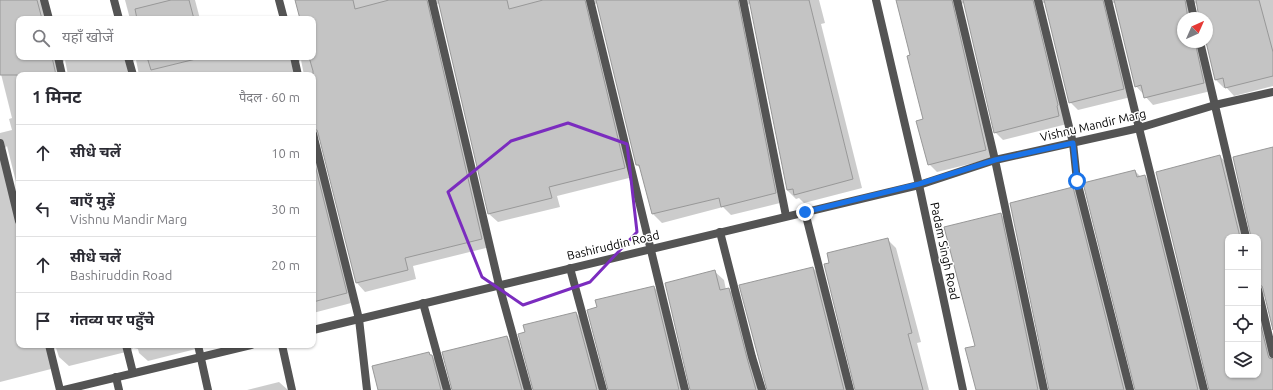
<!DOCTYPE html>
<html lang="hi">
<meta charset="utf-8">
<style>
:root{--surface:#fff;--page:#f7f7f7;--text:#2b2b33;--muted:#7c7c81;--line:#e1e1e2}
body{margin:0;font-family:Ubuntu,"Noto Sans Devanagari",sans-serif;background:var(--page);color:var(--text)}
.controls{position:absolute;right:12px;bottom:12px;display:grid;overflow:hidden;border-radius:8px;box-shadow:0 1px 3px #0004}
.controls button{width:36px;height:36px;display:grid;place-items:center;padding:0;border:0;border-bottom:1px solid var(--line);background:var(--surface);color:var(--text);font:20px sans-serif}
.compass{position:absolute;left:1177px;top:12px;width:36px;height:36px;border-radius:50%;background:var(--surface);box-shadow:0 1px 3px #0004;rotate:45deg}
.stop{position:absolute;width:12px;height:12px;margin:-9px;border:3px solid #1a73e8;border-radius:50%;background:#fff}
.stop.end{background:#1a73e8;border-color:#fff;box-shadow:0 1px 4px #0008}
.list{margin:0;padding:0;list-style:none}
h2{display:flex;justify-content:space-between;align-items:center;height:52px;margin:0;padding:0 16px;font-size:17px}
h2 small{font-size:13px;font-weight:400;color:var(--muted)}
.list li{display:grid;grid-template-columns:26px 1fr auto;gap:12px;align-items:center;box-sizing:border-box;height:56px;padding:0 16px;border-top:1px solid var(--line)}
.list b{display:block;font-size:15px;white-space:nowrap}
.list p{margin:0;font-size:13px;white-space:nowrap;color:var(--muted)}
.list em{font-size:13px;font-style:normal;color:var(--muted)}
.icon{flex:none;width:22px;height:22px;fill:none;stroke:currentColor;stroke-width:2;stroke-linecap:round;stroke-linejoin:round}
.map{position:relative;flex:none;width:1273px;height:390px;overflow:hidden}
.search{position:absolute;background:var(--surface);box-shadow:0 1px 3px #0004;left:16px;top:16px;width:300px;height:44px;display:flex;align-items:center;gap:10px;box-sizing:border-box;padding:0 14px;border-radius:8px;color:var(--muted);font-size:15px}
.panel{position:absolute;background:var(--surface);box-shadow:0 1px 3px #0004;left:16px;top:72px;width:300px;height:276px;border-radius:8px}
.map>svg:first-child{display:block}
.shadow{fill:#0003;fill-rule:evenodd}
.building{fill:#c4c4c4;stroke:#989898}
.lines{fill:none;stroke-linecap:round;stroke-linejoin:round}
.minor{stroke:#545454;stroke-width:8}
.tertiary{stroke:#545454;stroke-width:8}
.route{stroke:#1a73e8;stroke-width:5}
.marked{fill:none;stroke:#7b2cbf;stroke-width:3;stroke-linejoin:round}
.labels{text-anchor:middle;dominant-baseline:central;stroke-width:3;stroke-linejoin:round;paint-order:stroke}
.street-label{font-size:12px;fill:#000;stroke:#fff}
</style>
<div class="map">
<svg width="1273" height="390" viewBox="0 0 1273 390">
<rect width="100%" height="100%" fill="#fff"/>
<g class="shadow">
<polygon points="0,0 41,0 47,19 19,19 19,57 313,57 313,19 301,19 296,0 819,0 825,23 821,24 862,188 804,203 799,198 796,199 787,190 750,3 748,5 784,202 731,215 723,207 662,223 653,214 641,169 637,165 597,3 594,5 633,177 557,196 560,207 498,222 489,214 439,3 436,5 490,247 413,266 416,279 365,292 357,283 320,137 316,141 355,302 313,313 313,75 304,75 301,60 297,64 299,75 139,75 136,60 133,61 133,75 68,75 65,60 61,64 63,75 19,75 19,194 7,146 3,150 19,219 19,345 212,345 148,361 139,353 138,349 133,348 130,351 69,366 59,357 56,348 54,349 55,368 0,382 0,133 12,130 9,119 12,118 0,70"/>
<polygon points="125,0 195,0 200,19 130,19"/>
<path d="M897,0h376v86l-39,10 -8,-9 -2,1 -8,-8 -9,-36 -3,2 7,45 -58,14 -17,-19 -21,-84 -3,2 19,93 -53,13 -8,-8 -25,-100 -3,2 25,120 -64,16 -8,-8 -31,-130 -4,4 34,152 -57,14 -8,-8 -5,-44 -13,-64zM1197,2l3,16h7v24h-24v-24h11l1,-14z"/>
<polygon points="1273,148 1273,327 1265,294 1262,297 1273,350 1273,390 1210,390 1220,156 1229,166 1247,237 1228,237 1228,375 1258,375 1258,237 1252,237"/>
<polygon points="1135,171 1141,177 1145,176 1154,185 1205,390 1136,390"/>
<polygon points="1073,188 1082,197 1131,390 1050,390"/>
<polygon points="1000,214 1010,223 1045,390 977,390 976,346"/>
<polygon points="887,239 896,248 921,342 917,343 929,390 856,390"/>
<polygon points="813,268 822,277 851,390 768,390"/>
<polygon points="714,271 724,280 726,290 728,289 738,298 762,390 691,390"/>
<polygon points="654,287 663,296 686,390 609,390"/>
<polygon points="576,313 585,323 603,390 534,390"/>
<polygon points="507,337 516,347 528,390 453,390"/>
<polygon points="429,353 438,362 447,390 379,390"/>
<polygon points="279,382 288,390 247,390"/>
</g>
<g class="building">
<polygon points="0,0 37,0 42,19 19,19 19,57 52,57 56,75 0,75"/>
<polygon points="171,0 189,0 194,19 137,19 135,9"/>
<polygon points="295,0 353,0 355,9 389,0 427,0 482,239 405,258 408,270 356,283 318,133 317,130 313,129 313,71 309,57 313,57 313,19 300,19"/>
<polygon points="438,0 507,0 509,9 543,0 585,0 625,168 549,187 552,198 488,214"/>
<polygon points="596,0 738,0 776,193 721,207 719,198 652,214 639,165 636,165"/>
<polygon points="749,0 809,0 853,179 794,195 793,189 787,190"/>
<polygon points="896,0 952,0 986,150 928,165 916,121 923,119 907,56 910,55"/>
<polygon points="963,0 1033,0 1058,105 1057,106 1059,116 994,133"/>
<polygon points="1044,0 1103,0 1124,89 1069,103"/>
<polygon points="1114,0 1185,0 1188,18 1183,18 1183,42 1195,42 1204,83 1144,98 1141,85 1135,87"/>
<polygon points="1196,0 1259,0 1273,52 1273,76 1225,88 1223,78 1215,80 1206,42 1207,42 1207,18 1199,18"/>
<polygon points="147,57 204,57 151,70"/>
<polygon points="1273,147 1273,330 1263,289 1262,286 1258,285 1258,237 1251,237 1233,157"/>
<polygon points="1220,155 1240,237 1228,237 1228,375 1258,375 1258,314 1268,355 1269,358 1273,359 1273,390 1209,390 1156,172"/>
<polygon points="313,157 347,293 313,302"/>
<polygon points="1135,170 1137,177 1145,175 1198,390 1135,390 1083,183"/>
<polygon points="1073,187 1124,390 1049,390 1010,203"/>
<polygon points="1001,213 1038,390 976,390 965,348 975,346 944,227"/>
<polygon points="888,238 912,333 908,334 923,390 855,390 824,264 829,263 827,253"/>
<polygon points="813,267 844,390 767,390 739,285"/>
<polygon points="715,270 720,290 729,288 747,358 756,390 690,390 665,283"/>
<polygon points="654,286 679,390 608,390 587,310 597,307 595,300"/>
<polygon points="576,312 597,390 533,390 518,334 525,332 523,325"/>
<polygon points="507,336 522,390 452,390 442,352"/>
<polygon points="429,352 430,355 432,355 441,390 378,390 372,366"/>
</g>
<g class="lines">
<g class="minor">
<polyline points="44,0 49,19"/>
<polyline points="114,0 119,19"/>
<polyline points="279,0 284,19"/>
<polyline points="432,0 499,285 528,390"/>
<polyline points="590,0 685,390"/>
<polyline points="743,0 786,216"/>
<polyline points="957,0 995,160 1044,390"/>
<polyline points="1038,0 1073,143 1077,181 1130,390"/>
<polyline points="1108,0 1139,128 1204,390"/>
<polyline points="1190,0 1194,18"/>
<polyline points="1200,42 1246,237"/>
<polyline points="58,57 62,75"/>
<polyline points="128,57 133,75"/>
<polyline points="294,57 298,75"/>
<polyline points="313,134 359,319 367,390"/>
<polyline points="0,143 19,221"/>
<polyline points="805,212 850,390"/>
<polyline points="720,232 752,357 762,390"/>
<polyline points="570,268 603,390"/>
<polyline points="1258,290 1273,354"/>
<polyline points="423,303 447,390"/>
<polyline points="313,330 919,185 995,160 1139,128 1215,105 1273,92"/>
<polyline points="49,345 60,390"/>
<polyline points="126,345 133,373"/>
<polyline points="198,345 208,390"/>
<polyline points="282,345 292,390"/>
<polyline points="116,377 119,390"/>
<polyline points="64,390 251,345"/>
</g>
<polyline class="tertiary" points="876,0 919,185 963,390"/>
</g>
<g class="lines">
<polyline class="route" points="805,212 919,184 995,160 1073,143 1077,181"/>
</g>
<path class="marked" d="M568,123l59,21 10,88 -47,50 -67,23 -41,-28 -34,-85 63,-51z"/>
<g class="labels">
<g class="street-label">
<text transform="translate(1093 125) rotate(-13)">Vishnu Mandir Marg</text>
<text transform="translate(613 245) rotate(-13)">Bashiruddin Road</text>
<text transform="translate(945 251) rotate(78)">Padam Singh Road</text>
</g>
</g>
</svg>
<div class="controls">
<button>+</button>
<button>−</button>
<button><svg class="icon" aria-label="locate" viewBox="0 0 24 24"><circle cx="12" cy="12" r="6"/><path d="M12 2v4M12 18v4M2 12h4M18 12h4"/></svg></button>
<button><svg class="icon" aria-label="layers" viewBox="0 0 24 24"><path d="M12 4l9 5-9 5-9-5zM3 14l9 5 9-5"/></svg></button>
</div>
<svg class="compass" viewBox="-18 -18 36 36"><path d="M0-13l5 13h-10z" fill="#e53935"/><path d="M0 13l5-13h-10z" fill="#7c7c81"/></svg>
<div class="stop" style="left:1077px;top:181px"></div>
<div class="stop end" style="left:805px;top:212px"></div>
<div class="search"><svg class="icon" aria-label="search" viewBox="0 0 24 24"><circle cx="10" cy="10" r="6"/><path d="M15 15l6 6"/></svg>यहाँ खोजें</div>
<section class="panel">
<h2>1 मिनट<small>पैदल · 60 m</small></h2>
<ul class="list">
<li><svg class="icon" aria-label="ahead" viewBox="0 0 24 24"><path d="M12 20V5M6 11l6-6 6 6"/></svg><div><b>सीधे चलें</b></div><em>10 m</em></li>
<li><svg class="icon" aria-label="left" viewBox="0 0 24 24"><path d="M17 20v-9H6M10 6l-5 5 5 5"/></svg><div><b>बाएँ मुड़ें</b><p>Vishnu Mandir Marg</p></div><em>30 m</em></li>
<li><svg class="icon" aria-label="ahead" viewBox="0 0 24 24"><path d="M12 20V5M6 11l6-6 6 6"/></svg><div><b>सीधे चलें</b><p>Bashiruddin Road</p></div><em>20 m</em></li>
<li><svg class="icon" aria-label="arrive" viewBox="0 0 24 24"><path d="M6 21V4h12l-3 4 3 4H6"/></svg><div><b>गंतव्य पर पहुँचे</b></div></li>
</ul>
</section>
</div>
